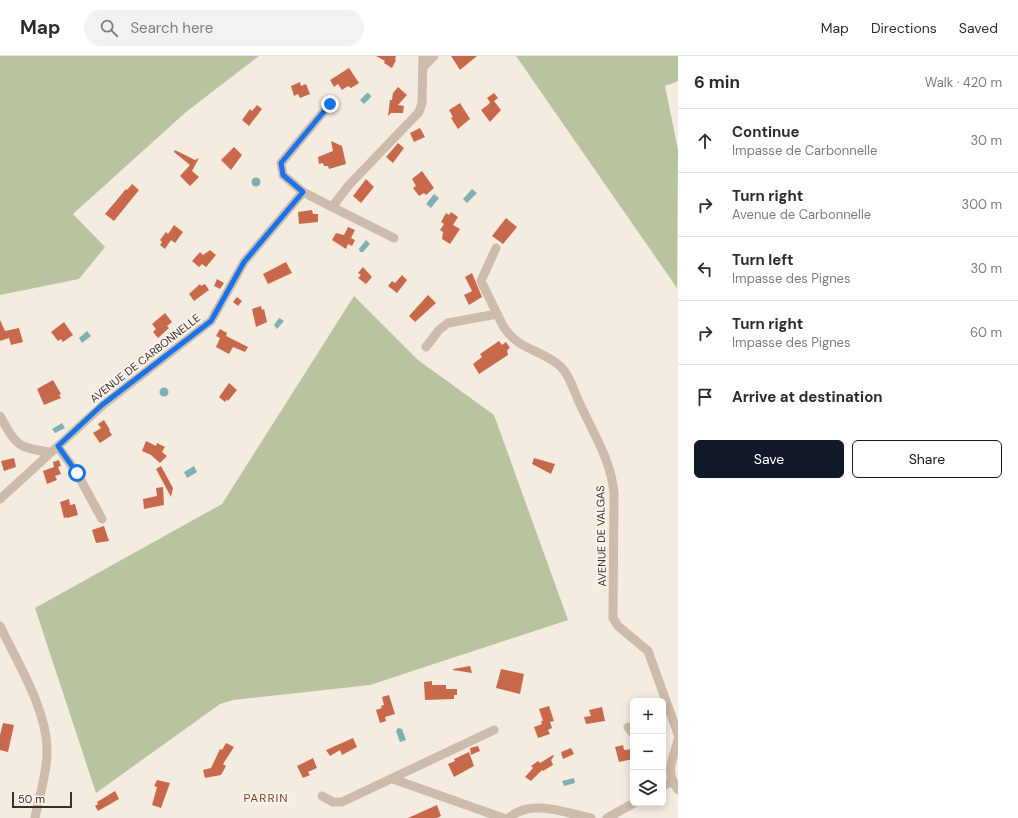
<!DOCTYPE html>
<meta charset="utf-8">
<style>
:root{--surface:#fff;--page:#f2f2f3;--text:#2b2b33;--muted:#7c7c81;--line:#e1e1e2;--accent:#111827}
body{margin:0;font-family:"DM Sans",sans-serif;background:var(--page);color:var(--text)}
.controls{position:absolute;right:12px;bottom:12px;display:grid;overflow:hidden;border-radius:6px;box-shadow:0 2px 10px #0003}
.controls button{width:36px;height:36px;display:grid;place-items:center;padding:0;border:0;border-bottom:1px solid var(--line);background:var(--surface);color:var(--text);font:20px sans-serif}
.scale{position:absolute;left:12px;bottom:10px;width:60px;box-sizing:border-box;padding-left:4px;border:2px solid #3b302b;border-top:0;font-size:11px;line-height:14px;white-space:nowrap;color:#3b302b;-webkit-text-stroke:3px #fbf5ee;paint-order:stroke}
.stop{position:absolute;width:12px;height:12px;margin:-9px;border:3px solid #1a73e8;border-radius:50%;background:#fff}
.stop.end{background:#1a73e8;border-color:#fff;box-shadow:0 1px 4px #0008}
.list{margin:0;padding:0;list-style:none}
h2{display:flex;justify-content:space-between;align-items:center;height:52px;margin:0;padding:0 16px;font-size:17px}
h2 small{font-size:13px;font-weight:400;color:var(--muted)}
.list li{display:grid;grid-template-columns:26px 1fr auto;gap:12px;align-items:center;box-sizing:border-box;height:64px;padding:0 16px;border-top:1px solid var(--line)}
.list b{display:block;font-size:15px;white-space:nowrap}
.list p{margin:0;font-size:13px;white-space:nowrap;color:var(--muted)}
.list em{font-size:13px;font-style:normal;color:var(--muted)}
.actions{display:flex;gap:8px;padding:12px 16px}
.actions a{flex:1;padding:9px 0;border:1px solid var(--accent);border-radius:6px;text-align:center;font-size:14px;color:var(--accent)}
.actions .main{background:var(--accent);color:#fff}
.icon{flex:none;width:22px;height:22px;fill:none;stroke:currentColor;stroke-width:2;stroke-linecap:round;stroke-linejoin:round}
.map{position:relative;flex:none;width:678px;height:762px;overflow:hidden}
header{display:flex;align-items:center;gap:24px;box-sizing:border-box;height:56px;padding:0 20px;background:var(--surface);border-bottom:1px solid var(--line)}
header strong{font-size:19px}
nav{display:flex;gap:22px;margin-inline-start:auto;font-size:14px}
.search{width:280px;height:36px;background:var(--page);display:flex;align-items:center;gap:10px;box-sizing:border-box;padding:0 14px;border-radius:22px;color:var(--muted);font-size:15px}
main{display:flex}
aside{flex:1;background:var(--surface)}
.map>svg:first-child{display:block}
.green{fill:#b8c4a0}
.water{fill:#7fb0b2}
.building{fill:#c8694b}
.lines{fill:none;stroke-linecap:round;stroke-linejoin:round}
.street{stroke:#cdbbac;stroke-width:9}
.route{stroke:#1a73e8;stroke-width:5}
.labels{text-anchor:middle;dominant-baseline:central;stroke-width:3.5;stroke-linejoin:round;paint-order:stroke}
.street-label{font-size:11px;fill:#3b302b;stroke:#fbf5ee}
.neighbourhood-label{font-size:12px;letter-spacing:1px;fill:#8c3b22;stroke:#fbf5ee}
</style>
<header>
<strong>Map</strong>
<div class="search"><svg class="icon" aria-label="search" viewBox="0 0 24 24"><circle cx="10" cy="10" r="6"/><path d="M15 15l6 6"/></svg>Search here</div>
<nav><a>Map</a><a>Directions</a><a>Saved</a></nav>
</header>
<main>
<div class="map">
<svg width="678" height="762" viewBox="0 0 678 762">
<rect width="100%" height="100%" fill="#f4ebe1"/>
<g class="green">
<polygon points="0,0 259,0 186,56 73,158 105,191 79,223 0,239"/>
<polygon points="516,0 678,0 678,25 665,30 678,94 677,232"/>
<polygon points="354,240 418,304 494,359 568,564 370,629 233,644 220,648 96,737 35,552 222,448"/>
</g>
<g class="water">
<polygon points="367,37 370,38 371,41 364,48 360,44"/>
<circle cx="256" cy="126" r="4.5"/>
<polygon points="472,133 477,137 467,147 463,143"/>
<polygon points="434,138 439,142 431,152 426,148"/>
<polygon points="366,184 370,188 363,196 360,196 359,193"/>
<polygon points="279,262 284,265 277,273 274,269"/>
<polygon points="87,275 91,280 82,287 79,282"/>
<circle cx="164" cy="336" r="4.5"/>
<polygon points="62,367 65,372 55,377 52,373"/>
<polygon points="194,410 197,416 187,422 184,416"/>
<polygon points="398,672 402,673 406,684 400,686 396,675"/>
<polygon points="574,722 575,727 564,730 562,725"/>
</g>
<g class="building">
<polygon points="376,0 396,0 395,3 396,4 392,12 384,7 385,5"/>
<polygon points="451,0 477,0 460,14"/>
<polygon points="349,12 359,27 351,32 348,30 342,34 338,28 334,31 330,24"/>
<polygon points="300,26 301,30 306,28 310,38 300,42 298,38 294,40 291,30"/>
<polygon points="398,31 407,39 398,49 404,50 403,57 391,57 388,60 390,44 392,44 393,37"/>
<polygon points="494,37 498,42 494,45 501,54 490,66 481,54 489,48 490,46 487,42"/>
<polygon points="460,47 470,63 458,73 451,62 453,61 449,54"/>
<polygon points="257,49 262,53 249,70 242,64 250,53 252,55"/>
<polygon points="420,72 425,81 414,86 410,77"/>
<polygon points="331,85 342,90 346,108 329,113 328,110 324,110 323,107 319,108 318,101 333,95"/>
<polygon points="398,87 404,92 393,107 386,101"/>
<polygon points="234,91 242,99 231,114 221,104"/>
<polygon points="175,94 195,104 199,102 192,115 199,121 190,130 180,120 190,109 174,96"/>
<polygon points="422,115 434,132 426,139 424,137 419,140 413,132 416,130 412,123"/>
<polygon points="366,123 374,131 361,147 353,140"/>
<polygon points="132,128 139,134 114,165 105,158 126,133 127,134"/>
<polygon points="312,154 313,158 318,158 318,166 299,168 298,156"/>
<polygon points="451,156 458,161 453,169 460,173 450,188 442,183 443,176 440,174 444,168 441,166 446,157 449,159"/>
<polygon points="506,162 517,171 503,188 492,180"/>
<polygon points="174,169 183,176 175,187 171,184 165,193 160,189 162,186 160,184 166,176 168,178"/>
<polygon points="348,171 355,174 351,182 355,184 352,190 348,188 346,193 332,184 336,177 344,179"/>
<polygon points="210,194 216,199 206,211 202,208 199,211 192,205 200,196 203,199"/>
<polygon points="286,206 292,217 268,228 263,218"/>
<polygon points="363,211 372,221 366,228 358,222 361,219 358,217"/>
<polygon points="472,217 482,241 469,249 464,239 472,235 465,221"/>
<polygon points="402,219 407,224 397,237 388,230 392,225 395,227"/>
<polygon points="217,223 224,227 220,233 214,230"/>
<polygon points="200,228 201,230 205,228 209,234 194,245 189,238"/>
<polygon points="428,239 436,247 415,266 409,260"/>
<polygon points="237,241 242,245 238,250 233,246"/>
<polygon points="261,250 262,254 264,253 267,266 256,271 252,253"/>
<polygon points="165,257 172,266 167,270 169,272 158,282 153,276 156,273 152,268"/>
<polygon points="0,264 5,275 19,272 23,286 11,289 9,282 0,285"/>
<polygon points="64,266 73,279 63,286 61,283 58,285 51,276"/>
<polygon points="220,273 227,277 226,280 248,291 245,296 233,291 229,298 216,291 220,282 216,280"/>
<polygon points="499,285 502,289 506,286 510,292 507,294 508,299 479,318 473,308 482,301 480,298"/>
<polygon points="53,324 61,338 59,339 61,342 44,349 37,333"/>
<polygon points="229,327 237,334 228,345 227,343 225,346 219,341"/>
<polygon points="104,364 110,374 109,375 112,379 100,387 93,377 101,372 98,368"/>
<polygon points="146,385 156,390 157,387 165,391 162,396 167,400 160,407 151,399 142,395"/>
<polygon points="14,402 16,411 4,415 1,405"/>
<polygon points="534,402 555,408 551,418 532,408"/>
<polygon points="59,404 61,410 58,411 61,418 55,420 57,424 47,428 43,415 54,411 53,406"/>
<polygon points="161,410 173,432 171,441 156,413"/>
<polygon points="163,431 164,449 144,453 143,443 157,440 156,432"/>
<polygon points="69,443 70,449 75,448 78,459 67,462 67,461 64,462 60,446"/>
<polygon points="104,470 109,485 96,487 92,474"/>
<polygon points="470,610 472,617 453,614 453,613"/>
<polygon points="501,613 524,618 520,638 496,632"/>
<polygon points="432,625 432,629 446,629 446,633 457,633 457,639 454,639 454,643 425,644 424,626"/>
<polygon points="389,639 395,658 385,661 386,665 380,667 376,654 382,652 381,650 384,649 382,641"/>
<polygon points="549,650 554,665 550,666 552,672 548,674 550,678 538,682 534,671 542,668 541,665 543,665 539,653"/>
<polygon points="602,651 605,665 586,668 584,661 591,660 589,654"/>
<polygon points="3,667 14,669 8,696 0,694 0,679"/>
<polygon points="353,682 357,691 342,699 340,694 330,700 326,694"/>
<polygon points="226,687 234,691 223,708 226,710 221,719 205,722 203,714 211,712 220,693 222,694"/>
<polygon points="623,689 624,694 633,693 633,703 619,706 615,691"/>
<polygon points="478,690 480,695 471,699 470,692"/>
<polygon points="571,692 574,698 563,703 561,696"/>
<polygon points="469,696 474,710 454,721 448,708 455,705 454,703"/>
<polygon points="553,699 554,700 551,704 553,709 543,715 542,714 531,725 525,721 533,712 531,710 538,705 540,707"/>
<polygon points="313,702 317,712 308,716 310,719 303,722 297,710"/>
<polygon points="157,724 170,727 161,752 152,749 157,731 154,730"/>
<polygon points="115,735 119,743 98,755 95,750 98,748 97,746"/>
<polygon points="437,749 441,760 437,762 408,762"/>
</g>
<g class="lines">
<g class="street">
<polyline points="423,11 434,0"/>
<polyline points="303,136 283,119 281,107 330,48"/>
<polyline points="332,151 394,182"/>
<path d="M496,192l-15,33 22,45c16,25 38,23 57,40 10,9 14,26 20,38 13,29 31,56 34,89l-1,125 5,8 30,25 30,83"/>
<polyline points="426,291 439,274 448,267 497,258"/>
<path d="M0,360c16,29 17,32 50,36"/>
<polyline points="58,391 77,417 102,463"/>
<polyline points="0,443 103,349 211,265 244,206 303,136 332,151 349,129 419,56 422,47 423,0"/>
<path d="M0,570c17,36 48,85 47,126 0,22 -8,45 -12,66"/>
<polyline points="628,671 633,678"/>
<path d="M678,684c-5,21 -14,30 0,50"/>
<polyline points="393,723 503,762"/>
<polyline points="663,730 672,725"/>
<polyline points="322,740 333,746 342,746 494,674"/>
<path d="M509,762c21,-20 57,-5 82,0"/>
<polyline points="607,762 634,747"/>
</g>
</g>
<g class="lines">
<polyline class="route" points="77,417 58,390 102,349 211,265 244,206 303,136 283,119 281,107 330,48"/>
</g>
<g class="labels">
<g class="street-label">
<text transform="translate(145 302) rotate(-38)">AVENUE DE CARBONNELLE</text>
<text transform="translate(601 480) rotate(-91)">AVENUE DE VALGAS</text>
</g>
<g class="neighbourhood-label">
<text x="266" y="742">PARRIN</text>
</g>
</g>
</svg>
<div class="controls">
<button>+</button>
<button>−</button>
<button><svg class="icon" aria-label="layers" viewBox="0 0 24 24"><path d="M12 4l9 5-9 5-9-5zM3 14l9 5 9-5"/></svg></button>
</div>
<div class="scale">50 m</div>
<div class="stop" style="left:77px;top:417px"></div>
<div class="stop end" style="left:330px;top:48px"></div>
</div>
<aside>
<h2>6 min<small>Walk · 420 m</small></h2>
<ul class="list">
<li><svg class="icon" aria-label="ahead" viewBox="0 0 24 24"><path d="M12 20V5M6 11l6-6 6 6"/></svg><div><b>Continue</b><p>Impasse de Carbonnelle</p></div><em>30 m</em></li>
<li><svg class="icon" aria-label="right" viewBox="0 0 24 24"><path d="M7 20v-9h11M14 6l5 5-5 5"/></svg><div><b>Turn right</b><p>Avenue de Carbonnelle</p></div><em>300 m</em></li>
<li><svg class="icon" aria-label="left" viewBox="0 0 24 24"><path d="M17 20v-9H6M10 6l-5 5 5 5"/></svg><div><b>Turn left</b><p>Impasse des Pignes</p></div><em>30 m</em></li>
<li><svg class="icon" aria-label="right" viewBox="0 0 24 24"><path d="M7 20v-9h11M14 6l5 5-5 5"/></svg><div><b>Turn right</b><p>Impasse des Pignes</p></div><em>60 m</em></li>
<li><svg class="icon" aria-label="arrive" viewBox="0 0 24 24"><path d="M6 21V4h12l-3 4 3 4H6"/></svg><div><b>Arrive at destination</b></div></li>
</ul>
<div class="actions"><a class="main">Save</a><a>Share</a></div>
</aside>
</main>
